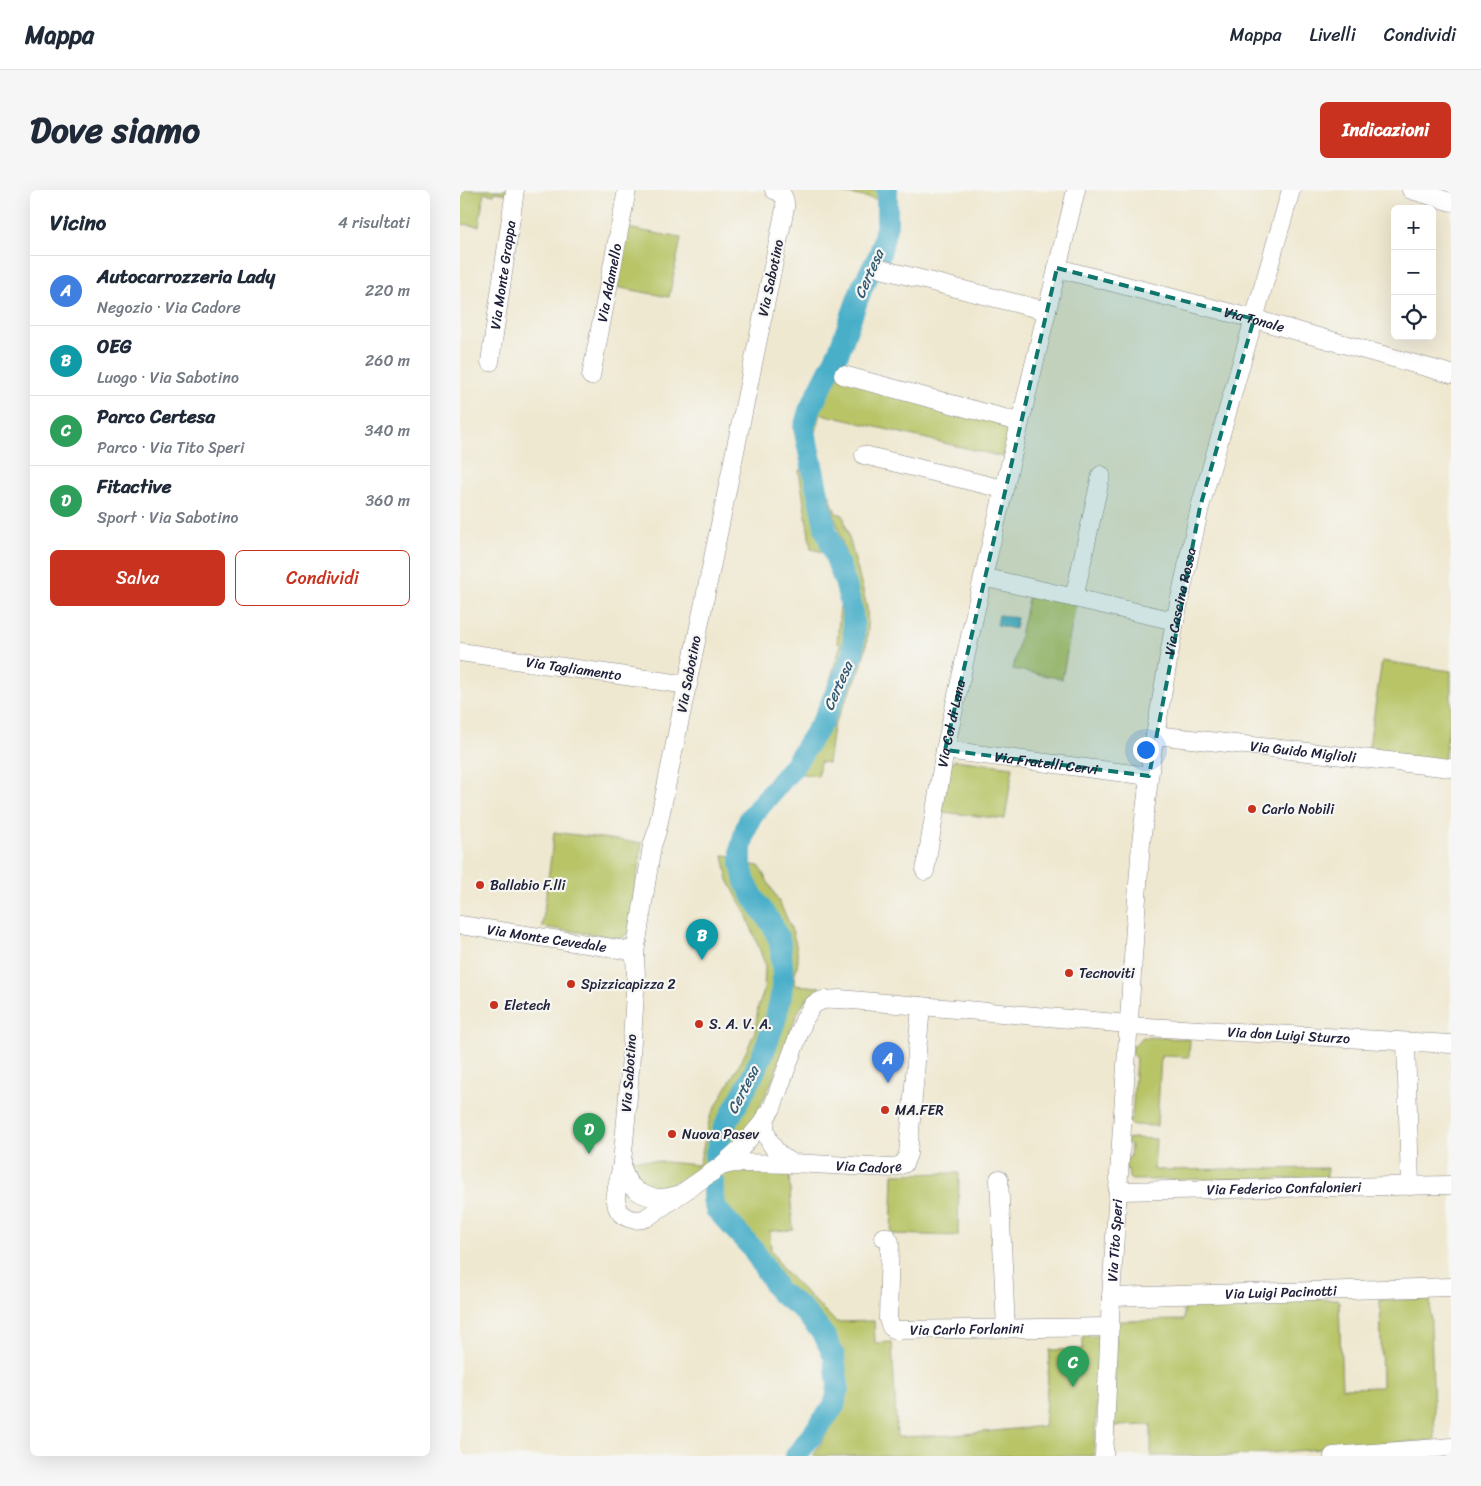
<!DOCTYPE html>
<html lang="it">
<meta charset="utf-8">
<style>
:root{--surface:#fff;--page:#f6f6f7;--text:#1f2937;--muted:#747a83;--line:#e0e1e3;--accent:#c8321e}
body{margin:0;font-family:Sriracha,sans-serif;background:var(--page);color:var(--text)}
.controls{position:absolute;right:15px;top:15px;display:grid;overflow:hidden;border-radius:8px;box-shadow:0 5px 20px #0002}
.controls button{width:45px;height:45px;display:grid;place-items:center;padding:0;border:0;border-bottom:1px solid var(--line);background:var(--surface);color:var(--text);font:25px sans-serif}
.you{position:absolute;left:685px;top:559px;width:18px;height:18px;margin:-12px;border:4px solid #fff;border-radius:50%;background:#1a73e8;box-shadow:0 0 0 8px #1a73e833}
.badge{display:grid;place-items:center;width:32px;height:32px;border-radius:50%;background:var(--accent);color:#fff;font-size:16px;font-weight:700}
.pin{position:absolute;translate:-50% -41px;filter:drop-shadow(0 1px 2px #0008)}
.pin::after{content:'';position:absolute;top:26px;width:18px;height:15px;background:inherit;clip-path:polygon(0 0,100% 0,50% 100%)}
.list{margin:0;padding:0;list-style:none}
h2{display:flex;justify-content:space-between;align-items:center;height:65px;margin:0;padding:0 20px;font-size:21px}
h2 small{font-size:16px;font-weight:400;color:var(--muted)}
.list li{display:grid;grid-template-columns:32px 1fr auto;gap:15px;align-items:center;box-sizing:border-box;height:70px;padding:0 20px;border-top:1px solid var(--line)}
.list b{display:block;font-size:19px;white-space:nowrap}
.list p{margin:0;font-size:16px;white-space:nowrap;color:var(--muted)}
.list em{font-size:16px;font-style:normal;color:var(--muted)}
.actions{display:flex;gap:10px;padding:15px 20px}
.actions a{flex:1;padding:11px 0;border:1px solid var(--accent);border-radius:8px;text-align:center;font-size:18px;color:var(--accent)}
.actions .main{background:var(--accent);color:#fff}
.icon{flex:none;width:28px;height:28px;fill:none;stroke:currentColor;stroke-width:2;stroke-linecap:round;stroke-linejoin:round}
.map{position:relative;flex:none;width:991px;height:1266px;overflow:hidden;border-radius:8px}
header{display:flex;align-items:center;gap:30px;box-sizing:border-box;height:70px;padding:0 25px;background:var(--surface);border-bottom:1px solid var(--line)}
header strong{font-size:24px}
nav{display:flex;gap:28px;margin-inline-start:auto;font-size:18px}
.intro{display:flex;align-items:center;justify-content:space-between;box-sizing:border-box;height:120px;padding:0 30px}
h1{margin:0;font-size:35px}
.button{padding:12px 22px;border-radius:8px;background:var(--accent);color:#fff;font-size:18px;font-weight:700}
main{display:flex;gap:30px;padding:0 30px}
aside{flex:1;background:var(--surface);border-radius:8px;box-shadow:0 5px 20px #0002}
.map>svg:first-child{display:block}
.green{fill:#b8c466;stroke:#6d7350}
.water{fill:#4aafc9;stroke:#366882}
.lines{fill:none;stroke-linecap:round;stroke-linejoin:round}
.river{stroke:#4aafc9;stroke-width:22}
.minor-casing{stroke:#888586;stroke-width:19}
.minor{stroke:#fff;stroke-width:18}
.marked{fill:#0f766e;fill-opacity:0.2;stroke:#0f766e;stroke-width:4;stroke-dasharray:10 6;stroke-linejoin:round}
.poi-dot{fill:#c8321e;stroke:#f6f6f2;stroke-width:2}
.labels{text-anchor:middle;dominant-baseline:central;stroke-width:4.5;stroke-linejoin:round;paint-order:stroke}
.street-label{font-size:14px;fill:#22223b;stroke:#f6f6f2}
.poi-label{font-size:14px;fill:#22223b;stroke:#f6f6f2;text-anchor:start}
.water-label{font-size:15px;font-style:italic;fill:#325a74;stroke:#f6f6f2}
</style>
<header>
<strong>Mappa</strong>
<nav><a>Mappa</a><a>Livelli</a><a>Condividi</a></nav>
</header>
<div class="intro"><h1>Dove siamo</h1><a class="button">Indicazioni</a></div>
<main>
<aside>
<h2>Vicino<small>4 risultati</small></h2>
<ul class="list">
<li><span class="badge" style="background:#3f7fe0">A</span><div><b>Autocarrozzeria Lady</b><p>Negozio · Via Cadore</p></div><em>220 m</em></li>
<li><span class="badge" style="background:#0f9aa8">B</span><div><b>OEG</b><p>Luogo · Via Sabotino</p></div><em>260 m</em></li>
<li><span class="badge" style="background:#2e9e5b">C</span><div><b>Parco Certesa</b><p>Parco · Via Tito Speri</p></div><em>340 m</em></li>
<li><span class="badge" style="background:#2e9e5b">D</span><div><b>Fitactive</b><p>Sport · Via Sabotino</p></div><em>360 m</em></li>
</ul>
<div class="actions"><a class="main">Salva</a><a>Condividi</a></div>
</aside>
<div class="map">
<svg width="991" height="1266" viewBox="0 0 991 1266">
<rect width="100%" height="100%" fill="#f6f6f2"/>
<filter id="ink" filterUnits="userSpaceOnUse"><feTurbulence type="fractalNoise" baseFrequency=".02" numOctaves="2"/><feDisplacementMap in="SourceGraphic" scale="10" xChannelSelector="R" yChannelSelector="G"/><feConvolveMatrix kernelMatrix="1 2 1 2 8 2 1 2 1" color-interpolation-filters="sRGB"/></filter>
<filter id="wash" filterUnits="userSpaceOnUse"><feTurbulence type="fractalNoise" baseFrequency=".0096" numOctaves="4" result="noise"/><feDisplacementMap in="SourceGraphic" scale="20" xChannelSelector="R" yChannelSelector="G"/><feGaussianBlur stdDeviation="1.12" result="paint"/><feColorMatrix in="noise" values="0 0 0 0 0 0 0 0 0 0 0 0 0 0 0 0 0 1.4 0 .05"/><feComposite in="paint" operator="in"/></filter>
<g filter="url(#wash)">
<rect width="100%" height="100%" fill="#efe8d0"/>
<g class="green">
<polygon points="0,0 49,0 48,4 35,2 34,5 24,3 19,36 0,34"/>
<path d="M367,0h55c3,22 2,50 -9,70 -7,12 -15,21 -20,33 -10,24 -15,50 -27,75 -8,17 -25,40 -27,57 -1,12 3,23 5,34 6,31 9,63 19,93l-12,-3 -12,-79h7l-7,-22 -2,-23 2,-14 37,-71 17,-53 16,-31 6,-19 5,-37z"/>
<polygon points="167,38 221,48 209,107 156,97"/>
<path d="M375,178l176,57 -8,32 -182,-43 -8,30c-6,-28 10,-52 22,-76z"/>
<polygon points="363,287 376,323 383,325 403,400 407,418 408,439 406,457 401,478 373,538 368,573 360,572 358,586 336,583 352,562 364,543 396,473 400,454 400,429 397,403"/>
<polygon points="569,404 616,413 602,489 553,479"/>
<polygon points="380,416 384,417 388,447 387,458 366,504 381,454 377,453"/>
<polygon points="922,471 991,481 991,522 984,572 908,562"/>
<polygon points="495,570 553,577 545,629 481,622 489,574"/>
<polygon points="94,642 182,653 169,740 165,746 159,748 82,737"/>
<path d="M263,665l10,1c5,44 48,66 45,113 -2,30 -19,90 -35,116 -10,16 -22,31 -30,48 -4,9 -4,20 -8,29 -1,3 -6,5 -8,7 -17,13 -32,27 -54,16 -10,-6 -11,-16 -11,-26l67,6 11,-48 36,-65 9,-21 3,-24 6,-16 1,-27 -19,-50 -18,-34z"/>
<path d="M289,666l3,9 7,1c15,28 37,60 39,93 0,5 -1,6 -2,11 -2,4 -1,10 -2,15l26,2 -15,14 -7,11c-17,41 -35,112 -73,138 3,-27 23,-52 35,-76 15,-28 30,-82 30,-114 -1,-15 -6,-34 -14,-47 -3,-5 -7,-7 -11,-11 -11,-12 -15,-29 -16,-46z"/>
<polygon points="683,847 730,849 729,867 701,866 697,936 674,935 668,932 669,929 672,928 676,868 672,865 673,856"/>
<polygon points="672,948 696,949 694,980 867,978 867,988 672,990 669,988 668,979 665,979 666,970 670,967 671,955 667,952 667,949"/>
<path d="M275,981l54,3 4,56 -23,1 1,19 13,21 52,51 38,-1 1,22 17,-1 5,95 57,-2 90,-9 6,-76 33,-1v-13h18l-7,120h-281c8,-12 27,-47 31,-61 2,-10 -1,-20 -4,-30 -14,-41 -35,-58 -63,-88 -13,-14 -22,-32 -33,-47 -16,-21 -25,-24 -23,-53l4,-3z"/>
<polygon points="499,983 498,1046 431,1044 433,984"/>
<polygon points="877,1109 879,1112 882,1198 922,1197 920,1110 970,1109 975,1250 770,1266 691,1266 691,1235 654,1236 653,1262 656,1131 724,1130 724,1113"/>
</g>
<polygon class="water" points="539,425 557,428 555,439 537,435"/>
<g class="lines">
<g class="river">
<polyline points="255,966 264,937 290,891 304,861 315,831 321,806 323,786 320,752 313,736 295,710 285,692 281,675 281,658 285,641 290,628 333,577 363,531 389,474 393,462 394,444 392,420 386,395 366,341 344,238 349,221 379,161 402,97 420,64 427,33 427,0"/>
<polyline points="253,992 253,1009 256,1019 293,1059 319,1102 341,1118 359,1139 365,1147 374,1166 378,1194 377,1204 374,1216 336,1266"/>
</g>
</g>
</g>
<g filter="url(#ink)">
<g class="lines">
<g class="minor-casing">
<g id="minor">
<path d="M314,0c9,3 12,9 11,18l-128,623 -5,15 -15,95c-4,14 -1,22 -1,36 -4,61 -7,123 -14,184 -1,14 -9,32 -5,46 4,12 19,15 29,11l75,-52 21,-19 21,-25 9,-14 32,-88 7,-12 3,-4 9,-4 17,-1 288,25"/>
<polyline points="951,0 991,12"/>
<path id="s1" d="M597,78l197,51 197,55"/>
<polyline points="421,79 587,121"/>
<path id="s2" d="M30,172l25,-172"/>
<polyline points="383,185 559,232"/>
<path id="s3" d="M131,186l36,-186"/>
<polyline points="404,265 543,299"/>
<polyline points="523,387 715,431"/>
<polyline points="614,408 641,285"/>
<path id="s4" d="M0,462l228,33"/>
<path id="s5" d="M695,545l296,33"/>
<path id="s6" d="M485,560l204,26"/>
<path id="s7" d="M465,681l20,-121 38,-173 93,-387"/>
<path id="s8" d="M0,735l166,25 7,3"/>
<path id="s9" d="M668,836l323,18"/>
<polyline points="946,852 950,996"/>
<path id="s10" d="M307,925c-7,19 8,40 25,48l99,5 13,-4 4,-10 13,-148"/>
<path d="M162,974c3,29 30,39 55,31"/>
<polyline points="261,976 274,973 336,974"/>
<polyline points="539,989 546,1139"/>
<path id="s11" d="M658,1001l333,-6"/>
<path id="s12" d="M423,1047h4l3,5 -2,77 3,8 5,3 214,-3"/>
<path id="s13" d="M651,1107l340,-10"/>
<path id="s14" d="M644,1266l7,-159 25,-385 5,-69 12,-96 22,-126 25,-114 91,-317"/>
<polyline points="873,1266 991,1257"/>
</g>
</g>
<use href="#minor" class="minor"/>
</g>
</g>
<path class="marked" d="M597,78l197,51 -54,188 -51,269 -204,-26z"/>
<g class="poi-dot">
<circle cx="792" cy="619" r="5"/>
<circle cx="20" cy="695" r="5"/>
<circle cx="609" cy="783" r="5"/>
<circle cx="111" cy="794" r="5"/>
<circle cx="34" cy="815" r="5"/>
<circle cx="239" cy="834" r="5"/>
<circle cx="425" cy="920" r="5"/>
<circle cx="212" cy="944" r="5"/>
</g>
<g class="labels">
<g class="street-label">
<text stroke="none"><textPath href="#s2" startOffset="88">Via Monte Grappa</textPath></text>
<text transform="translate(311 88) rotate(-78)">Via Sabotino</text>
<text stroke="none"><textPath href="#s3" startOffset="95">Via Adamello</textPath></text>
<text stroke="none"><textPath href="#s1" startOffset="204">Via Tonale</textPath></text>
<text stroke="none"><textPath href="#s14" startOffset="859">Via Cascina Rossa</textPath></text>
<text stroke="none"><textPath href="#s4" startOffset="115">Via Tagliamento</textPath></text>
<text transform="translate(229 484) rotate(-79)">Via Sabotino</text>
<text stroke="none"><textPath href="#s7" startOffset="150">Via Col di Lana</textPath></text>
<text stroke="none"><textPath href="#s5" startOffset="149">Via Guido Miglioli</textPath></text>
<text stroke="none"><textPath href="#s6" startOffset="102">Via Fratelli Cervi</textPath></text>
<text stroke="none"><textPath href="#s8" startOffset="88">Via Monte Cevedale</textPath></text>
<text stroke="none"><textPath href="#s9" startOffset="161">Via don Luigi Sturzo</textPath></text>
<text transform="translate(169 883) rotate(-86)">Via Sabotino</text>
<text stroke="none"><textPath href="#s10" startOffset="136">Via Cadore</textPath></text>
<text stroke="none"><textPath href="#s11" startOffset="166">Via Federico Confalonieri</textPath></text>
<text stroke="none"><textPath href="#s14" startOffset="216">Via Tito Speri</textPath></text>
<text stroke="none"><textPath href="#s13" startOffset="170">Via Luigi Pacinotti</textPath></text>
<text stroke="none"><textPath href="#s12" startOffset="172">Via Carlo Forlanini</textPath></text>
</g>
<g class="poi-label">
<text x="802" y="619">Carlo Nobili</text>
<text x="30" y="695">Ballabio F.lli</text>
<text x="619" y="783">Tecnoviti</text>
<text x="121" y="794">Spizzicapizza 2</text>
<text x="44" y="815">Eletech</text>
<text x="249" y="834">S. A. V. A.</text>
<text x="435" y="920">MA.FER</text>
<text x="222" y="944">Nuova Pasev</text>
</g>
<g class="water-label">
<text transform="translate(409 84) rotate(-66)">Certesa</text>
<text transform="translate(378 496) rotate(-66)">Certesa</text>
<text transform="translate(283 900) rotate(-63)">Certesa</text>
</g>
</g>
</svg>
<div class="controls">
<button>+</button>
<button>−</button>
<button><svg class="icon" aria-label="locate" viewBox="0 0 24 24"><circle cx="12" cy="12" r="6"/><path d="M12 2v4M12 18v4M2 12h4M18 12h4"/></svg></button>
</div>
<div class="you"></div>
<div class="pin badge" style="left:428px;top:893px;background:#3f7fe0">A</div>
<div class="pin badge" style="left:242px;top:770px;background:#0f9aa8">B</div>
<div class="pin badge" style="left:613px;top:1197px;background:#2e9e5b">C</div>
<div class="pin badge" style="left:129px;top:964px;background:#2e9e5b">D</div>
</div>
</main>
